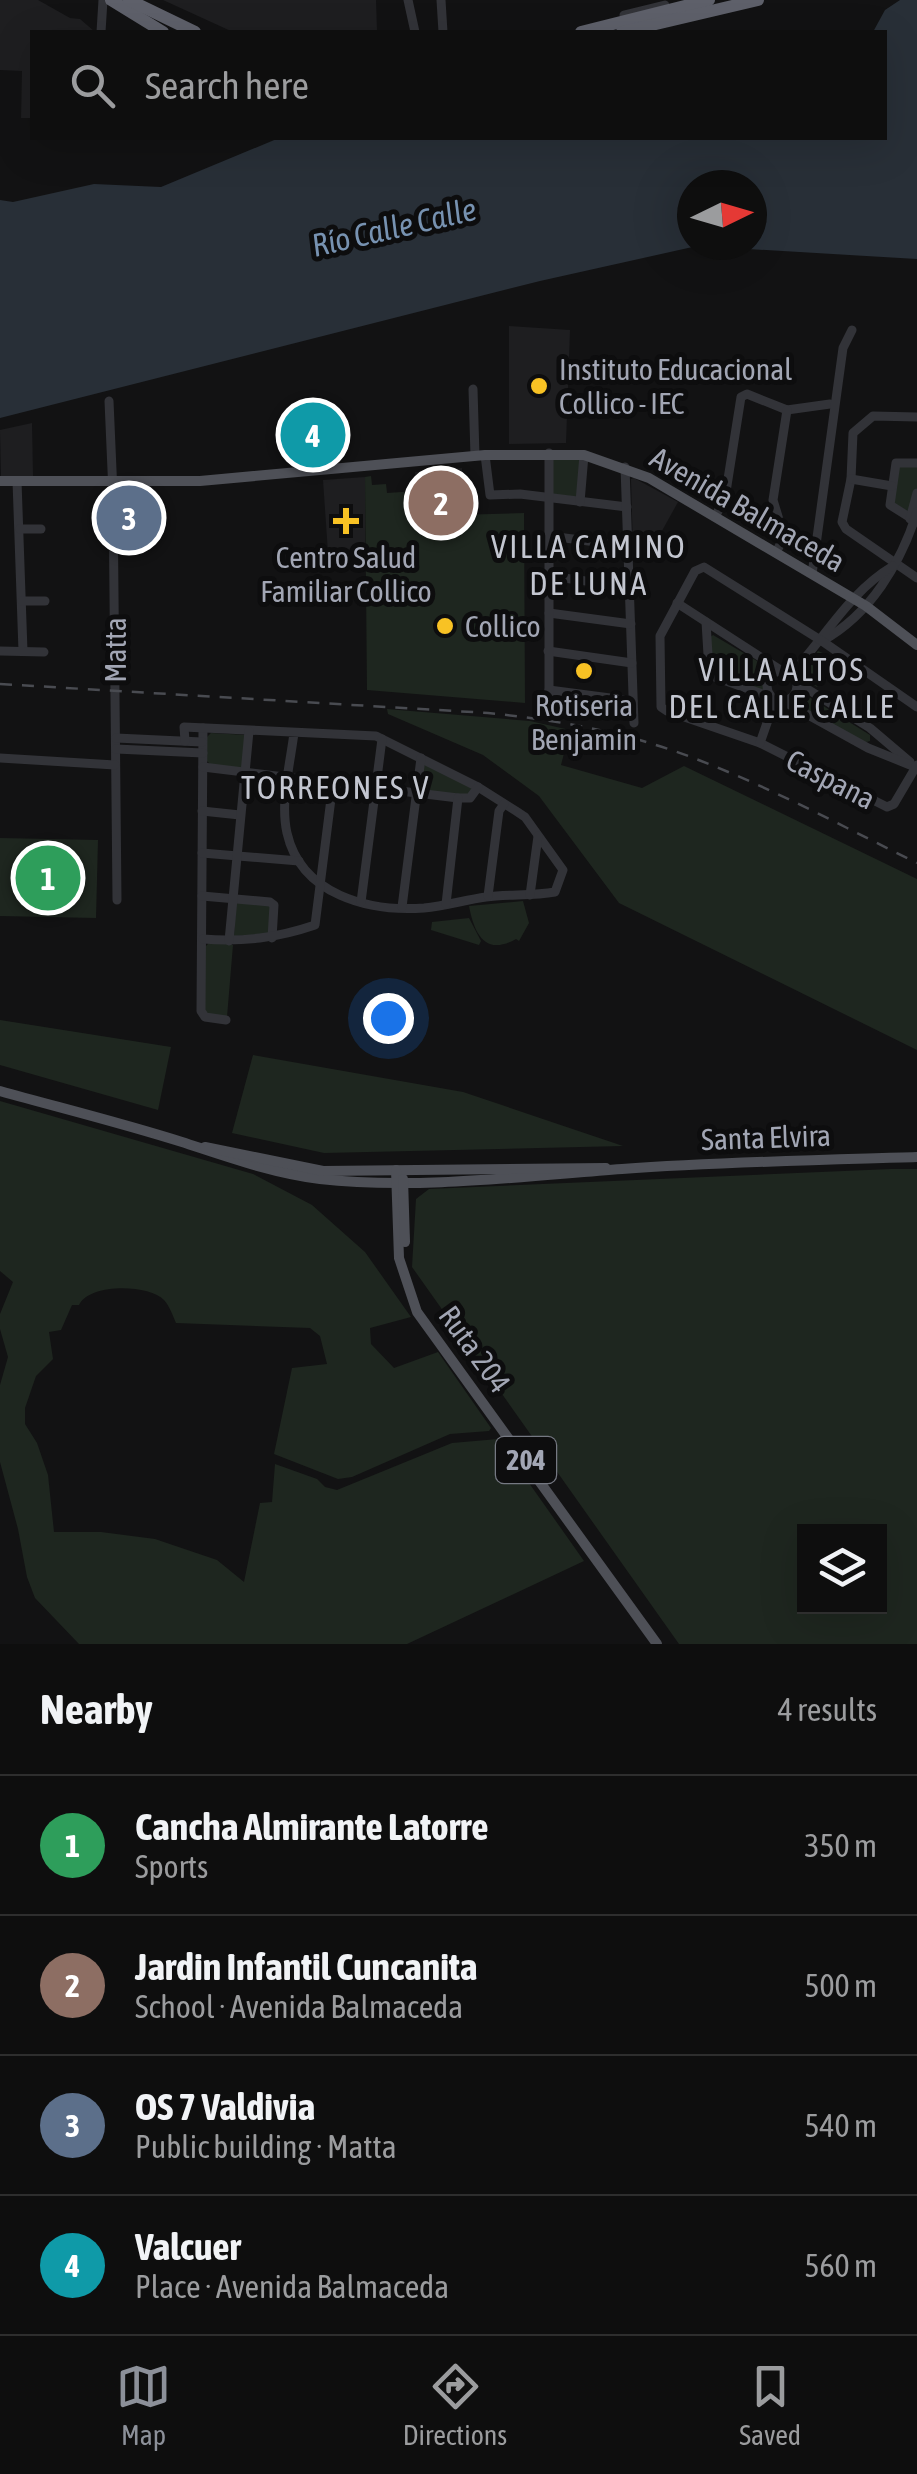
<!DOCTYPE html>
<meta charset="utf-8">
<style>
:root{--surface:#0e0e0e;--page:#171717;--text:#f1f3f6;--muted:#9b9c9e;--line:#2e2e2e;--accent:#8c9099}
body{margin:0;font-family:"Asap Condensed",sans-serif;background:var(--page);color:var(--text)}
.controls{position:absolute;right:30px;bottom:30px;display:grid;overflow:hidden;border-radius:0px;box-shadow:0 10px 40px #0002}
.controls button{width:90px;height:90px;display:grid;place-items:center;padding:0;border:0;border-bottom:2px solid var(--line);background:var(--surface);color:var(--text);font:50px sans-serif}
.compass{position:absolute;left:677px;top:170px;width:90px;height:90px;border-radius:50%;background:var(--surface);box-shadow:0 10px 40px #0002;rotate:85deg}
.you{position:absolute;left:388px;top:1018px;width:35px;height:35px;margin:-25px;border:8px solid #fff;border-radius:50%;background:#1a73e8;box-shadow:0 0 0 15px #1a73e833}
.badge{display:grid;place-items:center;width:65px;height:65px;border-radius:50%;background:var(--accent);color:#fff;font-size:32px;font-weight:700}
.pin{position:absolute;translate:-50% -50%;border:5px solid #fff;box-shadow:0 2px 10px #0006}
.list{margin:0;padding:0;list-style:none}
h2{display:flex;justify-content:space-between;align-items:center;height:130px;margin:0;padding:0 40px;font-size:42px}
h2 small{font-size:32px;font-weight:400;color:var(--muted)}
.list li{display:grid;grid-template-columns:65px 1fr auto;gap:30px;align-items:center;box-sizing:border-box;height:140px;padding:0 40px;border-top:2px solid var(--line)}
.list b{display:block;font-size:38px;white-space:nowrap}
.list p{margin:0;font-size:32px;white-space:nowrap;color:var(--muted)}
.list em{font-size:32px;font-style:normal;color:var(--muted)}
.icon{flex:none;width:55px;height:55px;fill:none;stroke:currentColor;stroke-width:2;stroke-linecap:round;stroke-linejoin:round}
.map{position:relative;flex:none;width:917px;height:1644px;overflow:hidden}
.search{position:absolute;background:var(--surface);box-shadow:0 10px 40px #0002;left:30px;right:30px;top:30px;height:110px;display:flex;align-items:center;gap:25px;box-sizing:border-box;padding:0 35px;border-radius:0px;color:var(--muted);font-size:38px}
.sheet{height:690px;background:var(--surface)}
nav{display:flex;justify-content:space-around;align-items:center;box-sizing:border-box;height:140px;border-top:2px solid var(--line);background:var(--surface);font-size:28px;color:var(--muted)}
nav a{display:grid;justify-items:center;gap:5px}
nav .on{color:var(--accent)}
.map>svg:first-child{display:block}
.built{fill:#1e1e20}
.green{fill:#1e261f;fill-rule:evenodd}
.water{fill:#282f37;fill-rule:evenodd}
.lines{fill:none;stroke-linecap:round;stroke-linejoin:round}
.minor{stroke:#323338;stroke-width:9}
.major{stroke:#4e5057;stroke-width:10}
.highway{stroke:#5e606a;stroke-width:12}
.rail{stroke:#494b51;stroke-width:2.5;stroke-dasharray:12 10;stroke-linecap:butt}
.poi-dot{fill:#f8c224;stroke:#0d0d0e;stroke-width:4}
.labels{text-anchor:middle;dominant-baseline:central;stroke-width:10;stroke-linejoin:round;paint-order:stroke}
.shield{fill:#0d0d0e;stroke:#757882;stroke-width:2.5}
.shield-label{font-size:28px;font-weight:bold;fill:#a2a6b4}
.poi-label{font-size:30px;fill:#a2a6b4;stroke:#0d0d0e;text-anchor:start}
.street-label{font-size:30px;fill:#a2a6b4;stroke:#0d0d0e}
.water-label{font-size:32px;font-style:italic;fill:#7792b1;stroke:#0d0d0e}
.neighbourhood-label{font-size:32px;letter-spacing:2.5px;fill:#c3c6d0;stroke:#0d0d0e}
</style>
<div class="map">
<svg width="917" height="1644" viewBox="0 0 917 1644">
<rect width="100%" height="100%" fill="#121213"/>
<g class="built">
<polygon points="0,0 38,0 70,18 80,19 95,32 32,32 32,118 21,118 22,71 0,70"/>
<polygon points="163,0 376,0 377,32 233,32"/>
<polygon points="509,326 570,330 566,443 509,444"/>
<polygon points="32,423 33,476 1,476 0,430"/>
<polygon points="462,468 464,515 419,516 415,472"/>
<polygon points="365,477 365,562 329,567 323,480"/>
<polygon points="634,478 678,502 653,547 633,549 631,479"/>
</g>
<g class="green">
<polygon points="551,458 582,459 578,497 551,494"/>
<polygon points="899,465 917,466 917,488 909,512 894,503"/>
<polygon points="371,476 372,485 386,484 387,493 417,491 420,516 524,513 525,703 367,690 365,477"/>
<polygon points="713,635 771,669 762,692 712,676 709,638"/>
<polygon points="818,651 835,658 817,687 800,677"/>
<polygon points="804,694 870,735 870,741 863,743 797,705"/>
<polygon points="387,709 530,721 570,730 561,765 642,788 684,766 917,879 917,1050 619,903 539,796 483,755 388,714"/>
<polygon points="211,733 246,735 243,769 211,765 207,761 206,738"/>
<polygon points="422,763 471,786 471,791 467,795 420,790"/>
<polygon points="0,838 98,840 96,918 0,916"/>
<path d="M523,901l6,22 -10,18 -3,-2c-32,18 -42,-7 -47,-33z"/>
<polygon points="236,902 272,905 270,934 234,936"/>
<polygon points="469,918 481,941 479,945 431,930 432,922"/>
<polygon points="210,942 233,945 227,1017 208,1015 204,1011 205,947"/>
<polygon points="0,1020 171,1047 158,1110 0,1065"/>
<polygon points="253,1055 463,1092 623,1146 324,1153 232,1133"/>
<path d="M0,1101l253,73 59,31 53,47 46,65 -41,11 1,16 23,24 44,-16 53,76 -2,3 -39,3 -98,43 -14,2 -64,-25 18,-86 35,-4 -7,-28 -10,-8 -134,-5c-3,-7 -7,-18 -12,-23 -15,-16 -75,-17 -85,5h-7l-11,25 -12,2 4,27 -17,17 -11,32v16l12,19 11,32 6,57h47l54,7 62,21 27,22 16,-79 12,-1 3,-38 42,15 8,8 12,3 115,-47 46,-4 86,122 -177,83h-328l-44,-46 -8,-21 -9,-48 -18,-67v-77l8,-28 -8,-28v-15l13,-32 -13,-11z"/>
<path d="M891,1169h26v475h-238l-267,-377 4,-68 13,-10zM804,1532h76v74h-76z"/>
</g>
<path class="water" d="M900,0h17v259l-220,-13 -157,35 -540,137v-218l13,2 81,-18 67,3 118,-49h605v-106h-11l12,-22zM692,185h60v60h-60z"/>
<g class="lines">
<g class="minor">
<polyline points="408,0 415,32"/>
<polyline points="441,0 443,32"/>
<polyline points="624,15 665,5"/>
<polyline points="101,32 103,0"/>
<polyline points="473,389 475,456"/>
<polyline points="109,401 113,493 117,900"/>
<polyline points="917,417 873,416 853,433 851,479 842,522 846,529 917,578"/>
<polyline points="485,455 490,495 520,494 627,507"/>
<polyline points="917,463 896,463 890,505 917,522"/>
<polyline points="625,467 634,723"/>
<polyline points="851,479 892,486"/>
<polyline points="17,481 23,651"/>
<polyline points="580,502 584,455"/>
<polyline points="715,517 725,498 741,397 747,394 787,410 830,404"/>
<polyline points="910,519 917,493"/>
<polyline points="20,529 41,529"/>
<polyline points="549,536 628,546"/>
<polyline points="776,553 784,536 773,500 787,410"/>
<polyline points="812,574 843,348 852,330"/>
<polyline points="549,576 630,587"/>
<polyline points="22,601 45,601"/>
<polyline points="677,603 782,671"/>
<polyline points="549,613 631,624"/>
<polyline points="706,622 709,671 712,676 771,697"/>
<path d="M822,641c48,-26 79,-78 95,-129"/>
<polyline points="0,651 44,652"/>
<polyline points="548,651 632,663"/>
<circle cx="782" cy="686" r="15"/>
<path d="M791,674c34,-36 58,-82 102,-108"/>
<polyline points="796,682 870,728 910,762"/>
<polyline points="549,690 633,701"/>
<polyline points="549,701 549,453"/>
<polyline points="783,701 868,748 915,767"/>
<polyline points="917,707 822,641 704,567 695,571 660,636 661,707 667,711 760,743 887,807 894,804 917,765"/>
<polyline points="203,728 201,1011 205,1017 226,1020"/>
<polyline points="116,738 202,742"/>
<path d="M185,741l-1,-14 192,9 102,51 38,24 9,6 38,53 -8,22c-23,4 -46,2 -69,5 -21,3 -41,9 -62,11 -55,4 -123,-13 -137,-75 -7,-31 3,-68 7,-100"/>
<polyline points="760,743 775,700"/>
<polyline points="116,749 203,753"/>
<polyline points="0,758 115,765"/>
<polyline points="203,767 458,798 470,798 478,787"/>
<polyline points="202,811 240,815"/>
<polyline points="202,853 299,861"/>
<polyline points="530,895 538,836"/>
<polyline points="202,896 270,902 274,905 272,938"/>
<polyline points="488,896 499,811 504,804"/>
<polyline points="361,902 382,739"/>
<polyline points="446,904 458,798"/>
<polyline points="402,907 421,758"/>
<path d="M203,939c40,3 74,-1 112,-14l18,-142"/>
<polyline points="229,941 249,731"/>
</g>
<g class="major">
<polyline points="0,481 200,481 485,455 584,455 649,478 866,606 917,645"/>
<path d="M0,1091c61,17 122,32 182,51 46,15 90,31 138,37 95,11 207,-3 302,-10 98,-7 197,-9 295,-12"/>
<polyline points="205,1147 323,1171 606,1168"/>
<polyline points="396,1170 399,1258 417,1312 657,1644"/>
<polyline points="403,1179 405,1242"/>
</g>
<g class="highway">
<polyline points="111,0 163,32"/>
<polyline points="129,0 195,32"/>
<polyline points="581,32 709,0"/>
<polyline points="622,32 758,0"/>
</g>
<path class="rail" d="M0,684l488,29c70,7 142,20 208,46 76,29 148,68 221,104"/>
</g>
<g class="poi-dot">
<circle cx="539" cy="386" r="10"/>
<path d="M341 506h10v10h10v10h-10v10h-10v-10h-10v-10h10z"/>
<circle cx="445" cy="626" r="10"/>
<circle cx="584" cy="671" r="10"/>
</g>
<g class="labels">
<rect class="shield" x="496" y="1437" width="60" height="46" rx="8"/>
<g class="shield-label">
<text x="526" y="1460">204</text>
</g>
<g class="poi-label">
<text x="559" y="369">Instituto Educacional<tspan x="559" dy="34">Collico - IEC</tspan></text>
<text x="346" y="557" text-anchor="middle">Centro Salud<tspan x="346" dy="34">Familiar Collico</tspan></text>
<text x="465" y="626">Collico</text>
<text x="584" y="705" text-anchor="middle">Rotiseria<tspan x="584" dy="34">Benjamin</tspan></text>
</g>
<g class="street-label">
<text transform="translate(748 509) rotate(30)">Avenida Balmaceda</text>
<text transform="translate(115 650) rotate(-90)">Matta</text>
<text transform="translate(831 779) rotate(27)">Caspana</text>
<text transform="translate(766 1137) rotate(-2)">Santa Elvira</text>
<text transform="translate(475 1349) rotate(54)">Ruta 204</text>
</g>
<g class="water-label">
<text transform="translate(394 227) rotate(-13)">Río Calle Calle</text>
</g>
<g class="neighbourhood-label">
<text x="589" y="546">VILLA CAMINO<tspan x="589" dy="37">DE LUNA</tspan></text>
<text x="782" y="669">VILLA ALTOS<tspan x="782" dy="37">DEL CALLE CALLE</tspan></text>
<text x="336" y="787">TORREONES V</text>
</g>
</g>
</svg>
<div class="controls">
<button><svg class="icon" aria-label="layers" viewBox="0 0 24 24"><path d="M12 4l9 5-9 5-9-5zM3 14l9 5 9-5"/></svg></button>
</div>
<svg class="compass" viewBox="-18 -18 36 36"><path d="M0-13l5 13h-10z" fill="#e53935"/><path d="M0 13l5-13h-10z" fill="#9b9c9e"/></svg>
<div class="you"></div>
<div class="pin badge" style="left:48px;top:878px;background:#2e9e5b">1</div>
<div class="pin badge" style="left:441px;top:503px;background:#8d6e63">2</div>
<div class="pin badge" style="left:129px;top:518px;background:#5c6f8a">3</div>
<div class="pin badge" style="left:313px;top:435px;background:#0f9aa8">4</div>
<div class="search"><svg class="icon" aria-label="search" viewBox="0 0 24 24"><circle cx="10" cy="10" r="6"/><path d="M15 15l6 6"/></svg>Search here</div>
</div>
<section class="sheet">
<h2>Nearby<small>4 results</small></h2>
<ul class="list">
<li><span class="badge" style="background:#2e9e5b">1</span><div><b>Cancha Almirante Latorre</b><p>Sports</p></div><em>350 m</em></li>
<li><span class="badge" style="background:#8d6e63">2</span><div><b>Jardin Infantil Cuncanita</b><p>School · Avenida Balmaceda</p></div><em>500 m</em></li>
<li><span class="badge" style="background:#5c6f8a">3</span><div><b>OS 7 Valdivia</b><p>Public building · Matta</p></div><em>540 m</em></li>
<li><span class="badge" style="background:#0f9aa8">4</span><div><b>Valcuer</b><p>Place · Avenida Balmaceda</p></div><em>560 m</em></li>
</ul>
</section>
<nav>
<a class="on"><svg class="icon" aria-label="map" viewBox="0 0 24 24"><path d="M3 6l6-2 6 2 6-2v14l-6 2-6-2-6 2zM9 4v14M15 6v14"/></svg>Map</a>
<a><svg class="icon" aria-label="directions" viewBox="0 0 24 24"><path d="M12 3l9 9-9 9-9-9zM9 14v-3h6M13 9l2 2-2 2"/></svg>Directions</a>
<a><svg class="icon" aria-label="saved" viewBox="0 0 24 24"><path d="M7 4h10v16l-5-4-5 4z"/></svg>Saved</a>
</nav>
